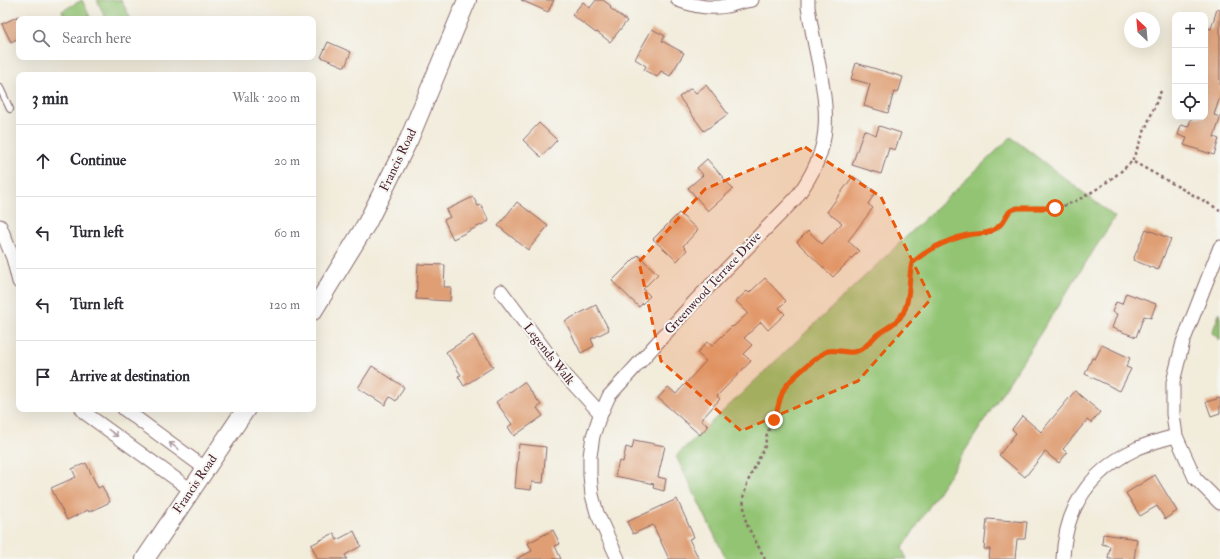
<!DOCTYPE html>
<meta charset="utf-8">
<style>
:root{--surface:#fff;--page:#f2f2f3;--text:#2b2b33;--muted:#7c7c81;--line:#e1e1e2}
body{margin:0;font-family:"IM FELL Double Pica",serif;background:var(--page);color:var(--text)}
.controls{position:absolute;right:12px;top:12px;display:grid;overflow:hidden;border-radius:8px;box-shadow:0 4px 16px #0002}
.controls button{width:36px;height:36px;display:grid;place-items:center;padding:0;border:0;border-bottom:1px solid var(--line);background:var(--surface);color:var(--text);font:20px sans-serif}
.compass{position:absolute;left:1124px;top:12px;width:36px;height:36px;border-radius:50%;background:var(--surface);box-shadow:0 4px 16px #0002;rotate:334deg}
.stop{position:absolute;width:12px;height:12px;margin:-9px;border:3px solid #ea580c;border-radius:50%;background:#fff}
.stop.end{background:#ea580c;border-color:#fff;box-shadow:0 1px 4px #0008}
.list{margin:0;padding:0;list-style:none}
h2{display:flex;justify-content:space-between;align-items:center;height:52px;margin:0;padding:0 16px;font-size:17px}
h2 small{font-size:13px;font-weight:400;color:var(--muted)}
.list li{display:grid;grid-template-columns:26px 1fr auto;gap:12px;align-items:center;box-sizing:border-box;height:72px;padding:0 16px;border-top:1px solid var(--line)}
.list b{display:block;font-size:15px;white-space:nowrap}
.list em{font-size:13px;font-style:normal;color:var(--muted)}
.icon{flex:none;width:22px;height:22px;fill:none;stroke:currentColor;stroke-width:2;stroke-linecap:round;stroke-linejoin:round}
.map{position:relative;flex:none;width:1220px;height:559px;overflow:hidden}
.search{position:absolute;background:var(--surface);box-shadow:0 4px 16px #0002;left:16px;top:16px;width:300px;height:44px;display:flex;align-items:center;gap:10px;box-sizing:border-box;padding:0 14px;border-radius:8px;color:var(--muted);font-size:15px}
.panel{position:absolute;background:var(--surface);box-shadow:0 4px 16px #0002;left:16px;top:72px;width:300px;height:340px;border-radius:8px}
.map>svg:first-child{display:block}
.green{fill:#93c473;stroke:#6e724f}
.building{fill:#df9e73}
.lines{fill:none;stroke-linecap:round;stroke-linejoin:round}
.lane-casing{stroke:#856769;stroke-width:8}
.street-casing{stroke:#856769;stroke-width:15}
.secondary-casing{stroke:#856769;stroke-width:20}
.path{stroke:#856769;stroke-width:2.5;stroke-dasharray:3 3;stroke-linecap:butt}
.lane{stroke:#fff;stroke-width:6}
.street{stroke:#fff;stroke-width:13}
.secondary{stroke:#fff;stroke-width:18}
.oneway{stroke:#ae9aa0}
.route{stroke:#ea580c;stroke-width:5}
.marked{fill:#e8590c;fill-opacity:0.2;stroke:#e8590c;stroke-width:3;stroke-dasharray:8 5;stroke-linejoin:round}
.labels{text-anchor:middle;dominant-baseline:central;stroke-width:4;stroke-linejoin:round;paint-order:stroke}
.street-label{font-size:13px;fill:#4a1f2b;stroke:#f6f6f2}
</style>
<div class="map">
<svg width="1220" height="559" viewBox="0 0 1220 559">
<rect width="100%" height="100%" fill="#f6f6f2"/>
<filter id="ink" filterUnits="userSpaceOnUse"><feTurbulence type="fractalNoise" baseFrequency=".025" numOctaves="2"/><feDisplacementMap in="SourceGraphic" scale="8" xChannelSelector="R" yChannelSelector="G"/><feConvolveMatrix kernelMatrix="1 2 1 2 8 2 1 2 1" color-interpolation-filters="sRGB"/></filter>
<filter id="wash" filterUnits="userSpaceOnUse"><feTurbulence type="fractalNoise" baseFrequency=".012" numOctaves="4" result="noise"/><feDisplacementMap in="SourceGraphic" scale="16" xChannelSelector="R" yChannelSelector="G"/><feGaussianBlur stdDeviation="0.9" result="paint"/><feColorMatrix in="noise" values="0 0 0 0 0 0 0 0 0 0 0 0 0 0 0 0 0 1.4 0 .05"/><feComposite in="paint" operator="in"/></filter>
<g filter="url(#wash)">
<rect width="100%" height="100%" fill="#f2ecdb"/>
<g class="green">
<polygon points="82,0 91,19 66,19 62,11"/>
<polygon points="97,0 121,0 131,19 106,19"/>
<polygon points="1011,137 1115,217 902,549 907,559 726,559 676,456"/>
<polygon points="1220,312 1220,340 1212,333"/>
</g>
<g id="blocks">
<g class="building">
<polygon points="521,0 554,0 548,12"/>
<polygon points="596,0 603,0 611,6 610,8 627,21 610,42 597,32 596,33 572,15 583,2 590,8"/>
<polygon points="1217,9 1220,10 1220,97 1214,115 1220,117 1220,119 1214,137 1219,139 1214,155 1184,145 1187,138 1178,135 1181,125 1188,127 1192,117 1205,117 1205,27 1211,29"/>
<polygon points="19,16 19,38 11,42 2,24"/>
<polygon points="652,29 665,36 662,41 684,53 670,76 661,71 657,77 644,70 646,66 635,59"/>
<polygon points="328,42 351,52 345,67 321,57"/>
<polygon points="856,63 903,77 898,93 894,92 888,113 864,106 870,84 851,79"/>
<polygon points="706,85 728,114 704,131 679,97 691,88 696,93"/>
<polygon points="539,123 557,140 541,157 523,140"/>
<polygon points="879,126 901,133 895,150 889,148 881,174 852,165 864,130 876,135"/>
<polygon points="707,159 733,189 708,211 688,188 703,175 697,168"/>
<polygon points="853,176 876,192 868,204 873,208 848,241 859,251 833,277 797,242 808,231 822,244 842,223 827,212"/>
<polygon points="473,197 478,206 481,205 489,221 453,239 444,220 450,217 446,210"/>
<polygon points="517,202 548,226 528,250 498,226"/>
<polygon points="679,213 698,230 683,246 687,250 677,261 653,239"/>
<polygon points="1146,229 1171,239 1158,270 1133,260"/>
<polygon points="638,255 658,274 643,289 650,296 639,307 612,281"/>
<polygon points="418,264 445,265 444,287 451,287 450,301 416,299"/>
<polygon points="765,278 786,301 779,308 785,314 768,330 761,322 744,338 752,345 743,354 751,361 717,396 720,399 701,420 708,426 700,435 658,398 668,387 676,394 706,361 697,353 707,342 712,346 732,326 733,327 748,313 736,301 747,291 749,293"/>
<polygon points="1126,293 1156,304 1151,318 1144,316 1136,337 1112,328 1117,314 1112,312 1116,302 1122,304"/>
<polygon points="596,305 609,330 591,339 594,346 581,353 565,321"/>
<polygon points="473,335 493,367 464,386 458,376 461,375 446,352"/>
<polygon points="1102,345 1130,358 1126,367 1131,369 1120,391 1085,374 1092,358 1095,359"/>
<polygon points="372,366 404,387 396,401 390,397 385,405 358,388"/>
<polygon points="524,382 541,405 537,408 543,416 514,436 508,427 512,424 496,402"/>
<polygon points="1075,391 1100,412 1091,423 1087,420 1063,449 1067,453 1059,463 1045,452 1025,477 999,455 1016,433 1012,429 1022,416 1041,432"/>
<polygon points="1220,398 1220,413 1211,416 1206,402"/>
<polygon points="634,440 665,446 658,477 666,479 664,491 653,488 654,484 615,476 619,461 623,462 626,447 632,449"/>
<polygon points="519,444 546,447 543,483 532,482 531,490 515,488"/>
<polygon points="86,463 98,488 102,486 110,502 89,512 88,510 67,520 51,488 76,477 72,469"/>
<polygon points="1155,475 1177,511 1165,519 1157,506 1140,516 1126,493"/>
<polygon points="677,499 694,537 689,539 699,559 669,559 653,525 633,534 627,522"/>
<polygon points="987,519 1027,522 1025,539 1017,539 1015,559 989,559 990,549 984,549"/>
<polygon points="553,530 560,544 555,546 561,559 516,559 532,551 528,543"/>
<polygon points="354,531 361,546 345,555 347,559 318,559 311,545 334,533 337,540"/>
<polygon points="1103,534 1137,539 1134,559 1108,559 1110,546 1102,544"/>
</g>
</g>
</g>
<g filter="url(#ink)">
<use href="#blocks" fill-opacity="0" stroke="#856769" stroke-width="1"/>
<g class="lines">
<g class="lane-casing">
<polyline id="lane" points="0,88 10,109"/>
</g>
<g class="street-casing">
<g id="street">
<path d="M678,0c15,6 33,9 49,6 8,-2 16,-5 25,-6"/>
<polyline points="0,226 13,258 19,282"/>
<polyline points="1220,247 1183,342 1173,382 1173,414 1176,436 1186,458 1195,478 1220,503"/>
<polyline points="501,291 557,366 601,414"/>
<polyline points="82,409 85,413 191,490"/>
<polyline points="124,409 206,469"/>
<path d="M618,559l-21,-46 -5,-18 -2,-20v-19l3,-20 6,-18 10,-22 85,-94 101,-103c12,-16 22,-32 27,-52 7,-27 2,-55 -3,-82 -4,-19 -8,-39 -11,-58v-7"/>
<path d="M1063,559c2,-52 28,-89 75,-111 12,-5 26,-9 38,-12"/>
</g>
</g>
<g class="secondary-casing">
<g id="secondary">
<polyline points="313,311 367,223 409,139 467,0"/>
<polyline points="145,559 246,409"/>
</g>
</g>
<g class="path">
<polyline points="1161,91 1132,161 1220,210"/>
<path d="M765,559l-19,-36 -3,-25 5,-17 17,-35 2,-13 10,-21 7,-24 7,-8 28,-24 10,-5 24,1 9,-3 9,-8 7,-7 10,-6 14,-11 4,-8 6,-46c13,-12 39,-25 56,-28 11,-3 17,1 27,-5 9,-6 10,-18 20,-21 11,-3 28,1 40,-1 23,-4 61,-30 77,-47"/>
</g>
<use href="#lane" class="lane"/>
<use href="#street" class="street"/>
<use href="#secondary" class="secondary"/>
</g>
<defs><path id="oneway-shaft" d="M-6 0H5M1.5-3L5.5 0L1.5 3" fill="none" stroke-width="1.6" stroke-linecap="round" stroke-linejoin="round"/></defs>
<g class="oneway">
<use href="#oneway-shaft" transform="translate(113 433) rotate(36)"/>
<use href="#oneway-shaft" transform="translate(174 446) rotate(-144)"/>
</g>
</g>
<g class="lines" filter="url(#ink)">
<path class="route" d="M774,420c4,-10 5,-22 10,-31 5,-9 35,-35 44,-38 8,-2 17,2 25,1 12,-1 18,-13 26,-19 9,-6 20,-11 25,-22 7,-13 4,-33 8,-48 15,-13 35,-23 55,-28 9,-2 18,0 26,-5 6,-3 10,-7 13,-13 0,0 3,-5 3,-5 2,-2 6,-3 8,-4h38"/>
</g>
<path class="marked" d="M805,147l76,50 50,102 -73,82 -117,50 -80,-70 -22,-99 66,-73z"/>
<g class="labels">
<g class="street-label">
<text transform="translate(398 160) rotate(-64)">Francis Road</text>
<text transform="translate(713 283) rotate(-47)">Greenwood Terrace Drive</text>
<text transform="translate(549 354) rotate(52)">Legends Walk</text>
<text transform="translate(195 484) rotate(-56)">Francis Road</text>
</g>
</g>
</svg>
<div class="controls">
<button>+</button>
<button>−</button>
<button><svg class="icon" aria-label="locate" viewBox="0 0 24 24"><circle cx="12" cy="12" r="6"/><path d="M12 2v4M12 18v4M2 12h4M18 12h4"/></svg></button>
</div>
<svg class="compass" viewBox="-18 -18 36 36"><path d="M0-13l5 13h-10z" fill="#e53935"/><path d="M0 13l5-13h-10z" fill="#7c7c81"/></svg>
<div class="stop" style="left:1055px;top:208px"></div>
<div class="stop end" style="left:774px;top:420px"></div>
<div class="search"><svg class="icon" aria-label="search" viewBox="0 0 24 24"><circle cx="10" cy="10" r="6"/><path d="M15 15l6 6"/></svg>Search here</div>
<section class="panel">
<h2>3 min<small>Walk · 200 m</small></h2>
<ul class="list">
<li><svg class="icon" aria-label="ahead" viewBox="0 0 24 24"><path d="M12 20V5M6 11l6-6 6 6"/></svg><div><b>Continue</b></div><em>20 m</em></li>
<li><svg class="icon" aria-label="left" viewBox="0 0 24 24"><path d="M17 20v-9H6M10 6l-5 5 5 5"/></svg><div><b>Turn left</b></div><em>60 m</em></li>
<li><svg class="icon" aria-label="left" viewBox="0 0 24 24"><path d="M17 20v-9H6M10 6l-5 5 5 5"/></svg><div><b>Turn left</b></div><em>120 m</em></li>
<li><svg class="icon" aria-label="arrive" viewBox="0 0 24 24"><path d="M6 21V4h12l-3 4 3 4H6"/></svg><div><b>Arrive at destination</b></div></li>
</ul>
</section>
</div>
